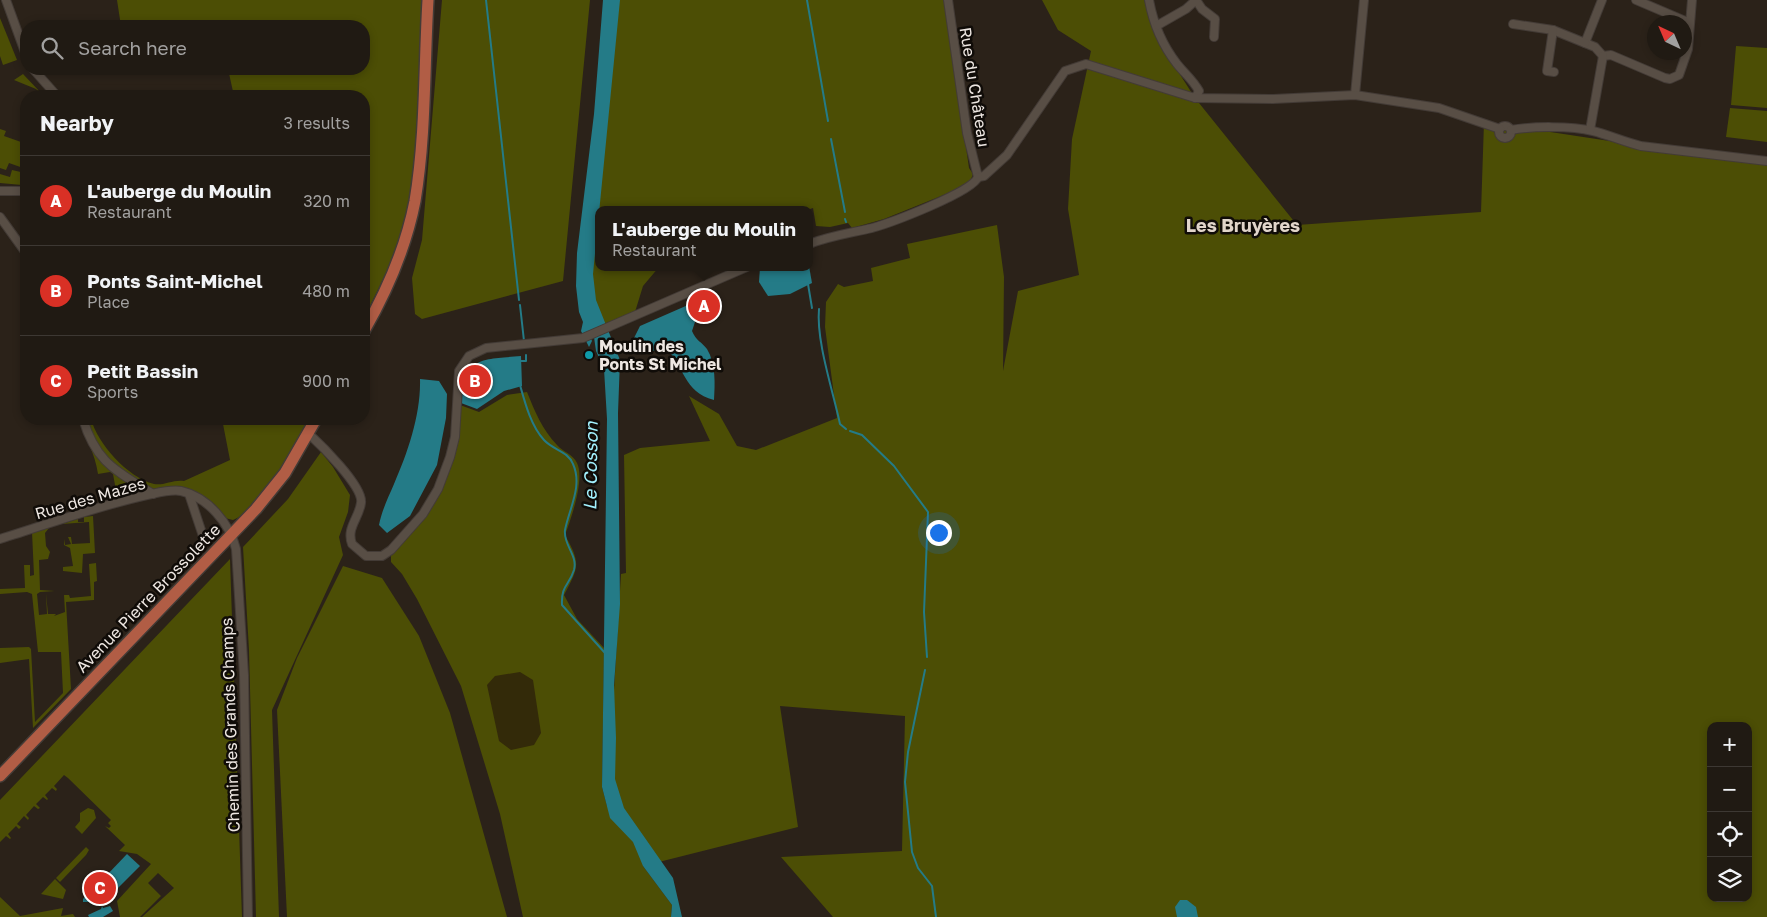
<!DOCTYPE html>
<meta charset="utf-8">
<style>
:root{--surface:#201a13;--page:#28231c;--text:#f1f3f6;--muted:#a2a1a0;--line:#3d3833;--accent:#d93025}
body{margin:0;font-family:"Golos Text",sans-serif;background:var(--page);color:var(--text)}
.controls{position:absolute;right:15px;bottom:15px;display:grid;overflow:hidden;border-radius:10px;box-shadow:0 2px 8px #0003}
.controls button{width:45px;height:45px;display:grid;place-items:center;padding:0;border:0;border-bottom:1px solid var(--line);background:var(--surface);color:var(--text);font:25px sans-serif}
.compass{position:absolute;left:1647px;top:15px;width:45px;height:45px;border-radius:50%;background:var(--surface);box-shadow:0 2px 8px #0003;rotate:316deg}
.you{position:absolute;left:938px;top:532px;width:18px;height:18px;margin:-12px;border:4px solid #fff;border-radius:50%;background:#1a73e8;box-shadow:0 0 0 8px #1a73e833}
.badge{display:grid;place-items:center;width:32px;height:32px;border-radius:50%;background:var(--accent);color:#fff;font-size:16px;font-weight:700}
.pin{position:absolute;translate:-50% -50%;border:2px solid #fff;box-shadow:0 1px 5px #0006}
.popup{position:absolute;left:595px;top:206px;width:218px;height:65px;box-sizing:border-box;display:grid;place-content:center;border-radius:10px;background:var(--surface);filter:drop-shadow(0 1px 4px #0005);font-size:16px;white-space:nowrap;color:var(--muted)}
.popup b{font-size:19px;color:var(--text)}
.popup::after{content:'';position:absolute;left:50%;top:100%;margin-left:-10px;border:10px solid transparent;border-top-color:var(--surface)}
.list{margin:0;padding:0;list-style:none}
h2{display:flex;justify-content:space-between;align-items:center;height:65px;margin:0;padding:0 20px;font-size:21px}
h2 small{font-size:16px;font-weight:400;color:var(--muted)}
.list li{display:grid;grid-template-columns:32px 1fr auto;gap:15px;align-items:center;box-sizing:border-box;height:90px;padding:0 20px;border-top:1px solid var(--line)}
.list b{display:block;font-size:19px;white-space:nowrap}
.list p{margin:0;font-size:16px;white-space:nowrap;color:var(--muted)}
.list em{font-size:16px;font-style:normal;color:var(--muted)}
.icon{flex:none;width:28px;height:28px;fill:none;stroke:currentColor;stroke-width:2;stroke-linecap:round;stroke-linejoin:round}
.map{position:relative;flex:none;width:1767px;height:917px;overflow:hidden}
.search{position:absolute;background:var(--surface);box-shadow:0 2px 8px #0003;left:20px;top:20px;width:350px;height:55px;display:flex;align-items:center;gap:12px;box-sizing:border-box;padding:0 18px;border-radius:20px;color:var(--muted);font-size:19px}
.panel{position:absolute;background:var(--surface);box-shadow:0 2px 8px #0003;left:20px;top:90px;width:350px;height:335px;border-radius:20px}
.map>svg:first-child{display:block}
.green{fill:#4c4e05;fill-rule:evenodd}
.sand{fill:#332a09}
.water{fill:#247b87}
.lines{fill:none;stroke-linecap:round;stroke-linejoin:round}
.stream{stroke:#247b87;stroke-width:2}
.minor-casing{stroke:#433b36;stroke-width:10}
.primary-casing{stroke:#433b36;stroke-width:14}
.minor{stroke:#584e45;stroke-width:8}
.primary{stroke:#b15d45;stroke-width:11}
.culture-dot{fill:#0f9aa8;stroke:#100c08;stroke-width:2}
.labels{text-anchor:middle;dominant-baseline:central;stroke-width:5;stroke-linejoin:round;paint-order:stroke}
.street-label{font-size:16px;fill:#eee7e2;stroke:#100c08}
.poi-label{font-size:16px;font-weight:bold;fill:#eee7e2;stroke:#100c08;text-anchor:start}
.neighbourhood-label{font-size:18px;font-weight:bold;fill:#e1d5ca;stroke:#100c08}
.water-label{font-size:18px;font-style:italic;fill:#a2f1fe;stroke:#100c08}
</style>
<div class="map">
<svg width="1767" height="917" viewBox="0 0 1767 917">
<rect width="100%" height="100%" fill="#2b2219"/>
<g class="green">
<polygon points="117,0 423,0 416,158 410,199 403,231 388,269 364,318 364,96 234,96 228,69 364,69 364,26 121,26"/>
<polygon points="442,0 590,0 563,281 422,319 415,314 412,278 422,240"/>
<polygon points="616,0 945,0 969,168 973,174 970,182 961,188 884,219 852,228 848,223 830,227 816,226 813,208 807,210 599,210 599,267 659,267 643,286 635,312 605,326 590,303 592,246"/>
<path d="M1042,0h108l6,37 39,61 102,127 184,-13 3,-90 231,35 52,5v755h-934l-52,-60 121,-6 3,-135 -125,-10 18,121 -155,39 29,39 -1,12h-148l-23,-103 -39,-128 -44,-87 -15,-25 -11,-12v-7l41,-48 14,-29 14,-73 19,7 28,-17 20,-3c8,20 15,37 30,53 6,7 16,9 20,18 8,16 -6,56 -12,72 16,29 14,31 -1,60l13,24 27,29 -2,139 5,19 14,-232 5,-1 -2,-118 16,-7 70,-7 -21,-45 30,18 18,32 19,4 81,-32 -12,-91 1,-25 12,-18 6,3 29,-6 -2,-13 39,-10 -3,-14 90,-19 7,52 -1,94 15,-80 61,-16 -11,-66 4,-70 19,-88 -33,-21zM1711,726h37v172h-37z"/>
<polygon points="0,18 17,60 3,65 0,56"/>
<polygon points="1736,46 1767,48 1767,108 1731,105"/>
<polygon points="23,74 42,94 41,94 36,89 14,80"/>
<polygon points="1730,108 1767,111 1767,142 1726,137"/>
<polygon points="0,129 6,131 4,136 21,142 26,139 26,169 9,163 6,170 0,168"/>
<polygon points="12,170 25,173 22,185 0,183 0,174 10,177"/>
<path d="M80,419l16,33 47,38 -26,6 -4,-22 -3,-2 -12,2c-3,-22 -13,-35 -18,-55z"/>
<path d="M85,419h6c7,25 36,58 63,65 9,2 20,-5 30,-3l46,-21 -8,-41h88c-15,27 -48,89 -77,101l-8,-2 -25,-21 -47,-7 -27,-13 -30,-32z"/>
<polygon points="321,452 333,467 350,495 348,512 339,537 343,555 272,710 279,917 256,917 249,650 243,547 288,499"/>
<polygon points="93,516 95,553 83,554 82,573 63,571 63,567 73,566 70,548 64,545 64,539 65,545 71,544 68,537 71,537 72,544 90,543 89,522 62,524 78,519 78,522 84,522 84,517"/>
<polygon points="49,528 45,533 46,546 50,552 48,559 39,560 40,590 55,591 40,592 37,594 39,615 47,614 46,593 48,614 56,614 54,616 65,612 64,595 69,595 70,598 91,596 89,564 96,563 97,581 94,582 94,600 66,602 71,689 33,728 29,659 0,663 0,648 29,647 31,649 35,722 63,693 61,652 38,652 32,594 27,592 0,594 0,589 25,588 24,565 30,565 30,576 34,575 32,532"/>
<polygon points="230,559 242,917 142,917 174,888 158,873 148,883 161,896 140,917 120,917 117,901 151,864 137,854 119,851 125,845 105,826 109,828 111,826 108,823 111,820 68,778 64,775 54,786 57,789 56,791 52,788 45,795 48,799 47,800 43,797 36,804 40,808 38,809 34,806 26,815 29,818 28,820 24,816 17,824 21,827 19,829 16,826 8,834 11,838 10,839 6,836 0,842 0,800"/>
<polygon points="343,566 382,578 419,636 450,713 507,917 287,917 277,710 297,658"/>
<polygon points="88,808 94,810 96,818 82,834 75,827 80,821 80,813"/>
<polygon points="86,847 89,850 86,855 60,882 56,878"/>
<polygon points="55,879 66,890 63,899 41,894"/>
<polygon points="0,897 20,916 63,908 61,916 73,914 75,917 0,917"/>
</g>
<polygon class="sand" points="520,672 533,680 541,733 534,745 511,750 499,741 487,685 495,676"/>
<g class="water">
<polygon points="603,0 620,0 593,274 596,300 620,360 618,413 620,604 614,685 616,738 615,779 624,808 673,878 682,917 671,917 672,905 643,866 633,842 610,818 602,787 607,419 604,369 596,351 594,337 589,334 592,341 589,347 581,331 583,322 579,312 576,286 577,253 594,114"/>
<polygon points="809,266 812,283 790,294 768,296 759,282 760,267"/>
<path d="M688,305l8,14 -4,12c4,10 10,11 15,18 9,15 8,35 7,51 -31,-8 -29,-34 -50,-54 -14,8 -21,9 -30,-8l6,-12z"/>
<path d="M521,356l1,30 -18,5 -27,18 -16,-6c6,-47 17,-43 60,-47z"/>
<path d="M420,379l19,2 8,13 -1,24 -9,47 -27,51 -23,17 -8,-8c3,-15 9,-27 15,-41 14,-32 27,-70 26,-105z"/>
<polygon points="127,854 140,866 118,888 106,876"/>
<polygon points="100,881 112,894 96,902 83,902 83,899"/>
<polygon points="1180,900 1187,900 1196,907 1198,917 1177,917 1175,907"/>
<polygon points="102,906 103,908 110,906 113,911 103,917 89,917 88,915 101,909"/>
</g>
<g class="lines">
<g class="stream">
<polyline points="486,0 519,300"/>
<polyline points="807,0 828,121"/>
<polyline points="831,139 845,212"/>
<polyline points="845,219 846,222"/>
<polyline points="808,284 812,308"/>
<polyline points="520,305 524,341"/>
<path d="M819,309c-3,32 14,82 21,115l6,5"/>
<polyline points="521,361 526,361 526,355"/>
<path d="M520,385c5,18 11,41 24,55 9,10 24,11 29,24 10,22 -4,45 -8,66 -2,15 13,25 9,40 -5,16 -13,15 -12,35l43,48"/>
<polyline points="850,431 862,435 894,466 928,512 924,612 927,657"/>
<polyline points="925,670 908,752 905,782 912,852 918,868 932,886 936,917"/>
</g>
<g class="minor-casing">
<g id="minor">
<polyline points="6,0 26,55"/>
<polyline points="948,0 967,133 978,177"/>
<path d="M1149,0c4,22 14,46 28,64 8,10 16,16 22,27l-4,7"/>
<polyline points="1196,0 1202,9 1215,19 1214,37"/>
<polyline points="1602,0 1585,43 1595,47 1603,56"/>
<polyline points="1636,0 1690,23"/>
<polyline points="1513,24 1553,30 1585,43"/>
<polyline points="1158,25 1186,9 1196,0"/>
<polyline points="1553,30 1547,71 1554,72"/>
<polyline points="1603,56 1611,55 1665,78 1670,79 1679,75 1688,49 1692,0"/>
<polyline points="33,69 57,96"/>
<polyline points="1355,95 1364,0"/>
<circle cx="1505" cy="132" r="6"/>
<path d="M1511,130c22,-4 60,-4 82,1 16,4 31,11 48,15l126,15"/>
<polyline points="1590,130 1603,56"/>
<polyline points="978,177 984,176 1007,155 1065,71 1086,64 1195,98 1273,99 1355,95 1439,108 1500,129"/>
<polyline points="0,191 26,191"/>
<polyline points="0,217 26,253"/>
<path d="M809,244c21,-8 42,-11 63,-16 18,-5 101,-36 106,-51"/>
<path d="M83,419c13,44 34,52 70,75"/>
<path d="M308,433c12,11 56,54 53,70 -2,15 -15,25 -9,41l14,12h16l9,-6 32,-36 15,-25 12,-32 5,-20 4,-66 10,-15 17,-8 97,-10 164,-71"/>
<polyline points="189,494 203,536"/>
<path d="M0,539c49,-15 97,-33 147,-44 10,-2 24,-6 34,-4 27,6 49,33 55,58l8,126 4,242"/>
</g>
</g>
<g class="primary-casing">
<g id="primary">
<path d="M364,331c23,-40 42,-84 51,-130 11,-66 9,-134 13,-201"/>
<polyline points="0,776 256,509 285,473 316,419"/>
</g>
</g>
<use href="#minor" class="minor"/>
<use href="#primary" class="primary"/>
</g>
<circle class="culture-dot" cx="589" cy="355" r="5"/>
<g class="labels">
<g class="street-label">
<text transform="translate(975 87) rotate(81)">Rue du Château</text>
<text transform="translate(90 498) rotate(-16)">Rue des Mazes</text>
<text transform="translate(148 598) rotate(-46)">Avenue Pierre Brossolette</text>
<text transform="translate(230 725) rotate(-92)">Chemin des Grands Champs</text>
</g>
<g class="poi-label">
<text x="599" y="346">Moulin des<tspan x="599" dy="18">Ponts St Michel</tspan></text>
</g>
<g class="neighbourhood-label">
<text x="1243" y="225">Les Bruyères</text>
</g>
<g class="water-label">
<text transform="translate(590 466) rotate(-89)">Le Cosson</text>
</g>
</g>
</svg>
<div class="controls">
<button>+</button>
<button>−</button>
<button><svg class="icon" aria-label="locate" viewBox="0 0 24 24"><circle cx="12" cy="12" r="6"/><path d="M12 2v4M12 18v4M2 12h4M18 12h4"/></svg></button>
<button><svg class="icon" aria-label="layers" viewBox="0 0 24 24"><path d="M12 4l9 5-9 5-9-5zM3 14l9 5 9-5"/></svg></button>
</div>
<svg class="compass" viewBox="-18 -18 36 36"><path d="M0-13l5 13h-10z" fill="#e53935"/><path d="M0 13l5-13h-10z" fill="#a2a1a0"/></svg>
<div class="you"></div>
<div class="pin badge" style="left:704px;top:306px">A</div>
<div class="popup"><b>L'auberge du Moulin</b>Restaurant</div>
<div class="pin badge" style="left:475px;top:381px">B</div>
<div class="pin badge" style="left:100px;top:888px">C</div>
<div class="search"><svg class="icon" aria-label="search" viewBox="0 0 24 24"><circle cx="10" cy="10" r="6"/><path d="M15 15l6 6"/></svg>Search here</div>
<section class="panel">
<h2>Nearby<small>3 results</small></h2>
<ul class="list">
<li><span class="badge">A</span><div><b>L'auberge du Moulin</b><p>Restaurant</p></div><em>320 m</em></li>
<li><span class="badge">B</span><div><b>Ponts Saint-Michel</b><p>Place</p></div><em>480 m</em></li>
<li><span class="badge">C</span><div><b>Petit Bassin</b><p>Sports</p></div><em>900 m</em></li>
</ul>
</section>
</div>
